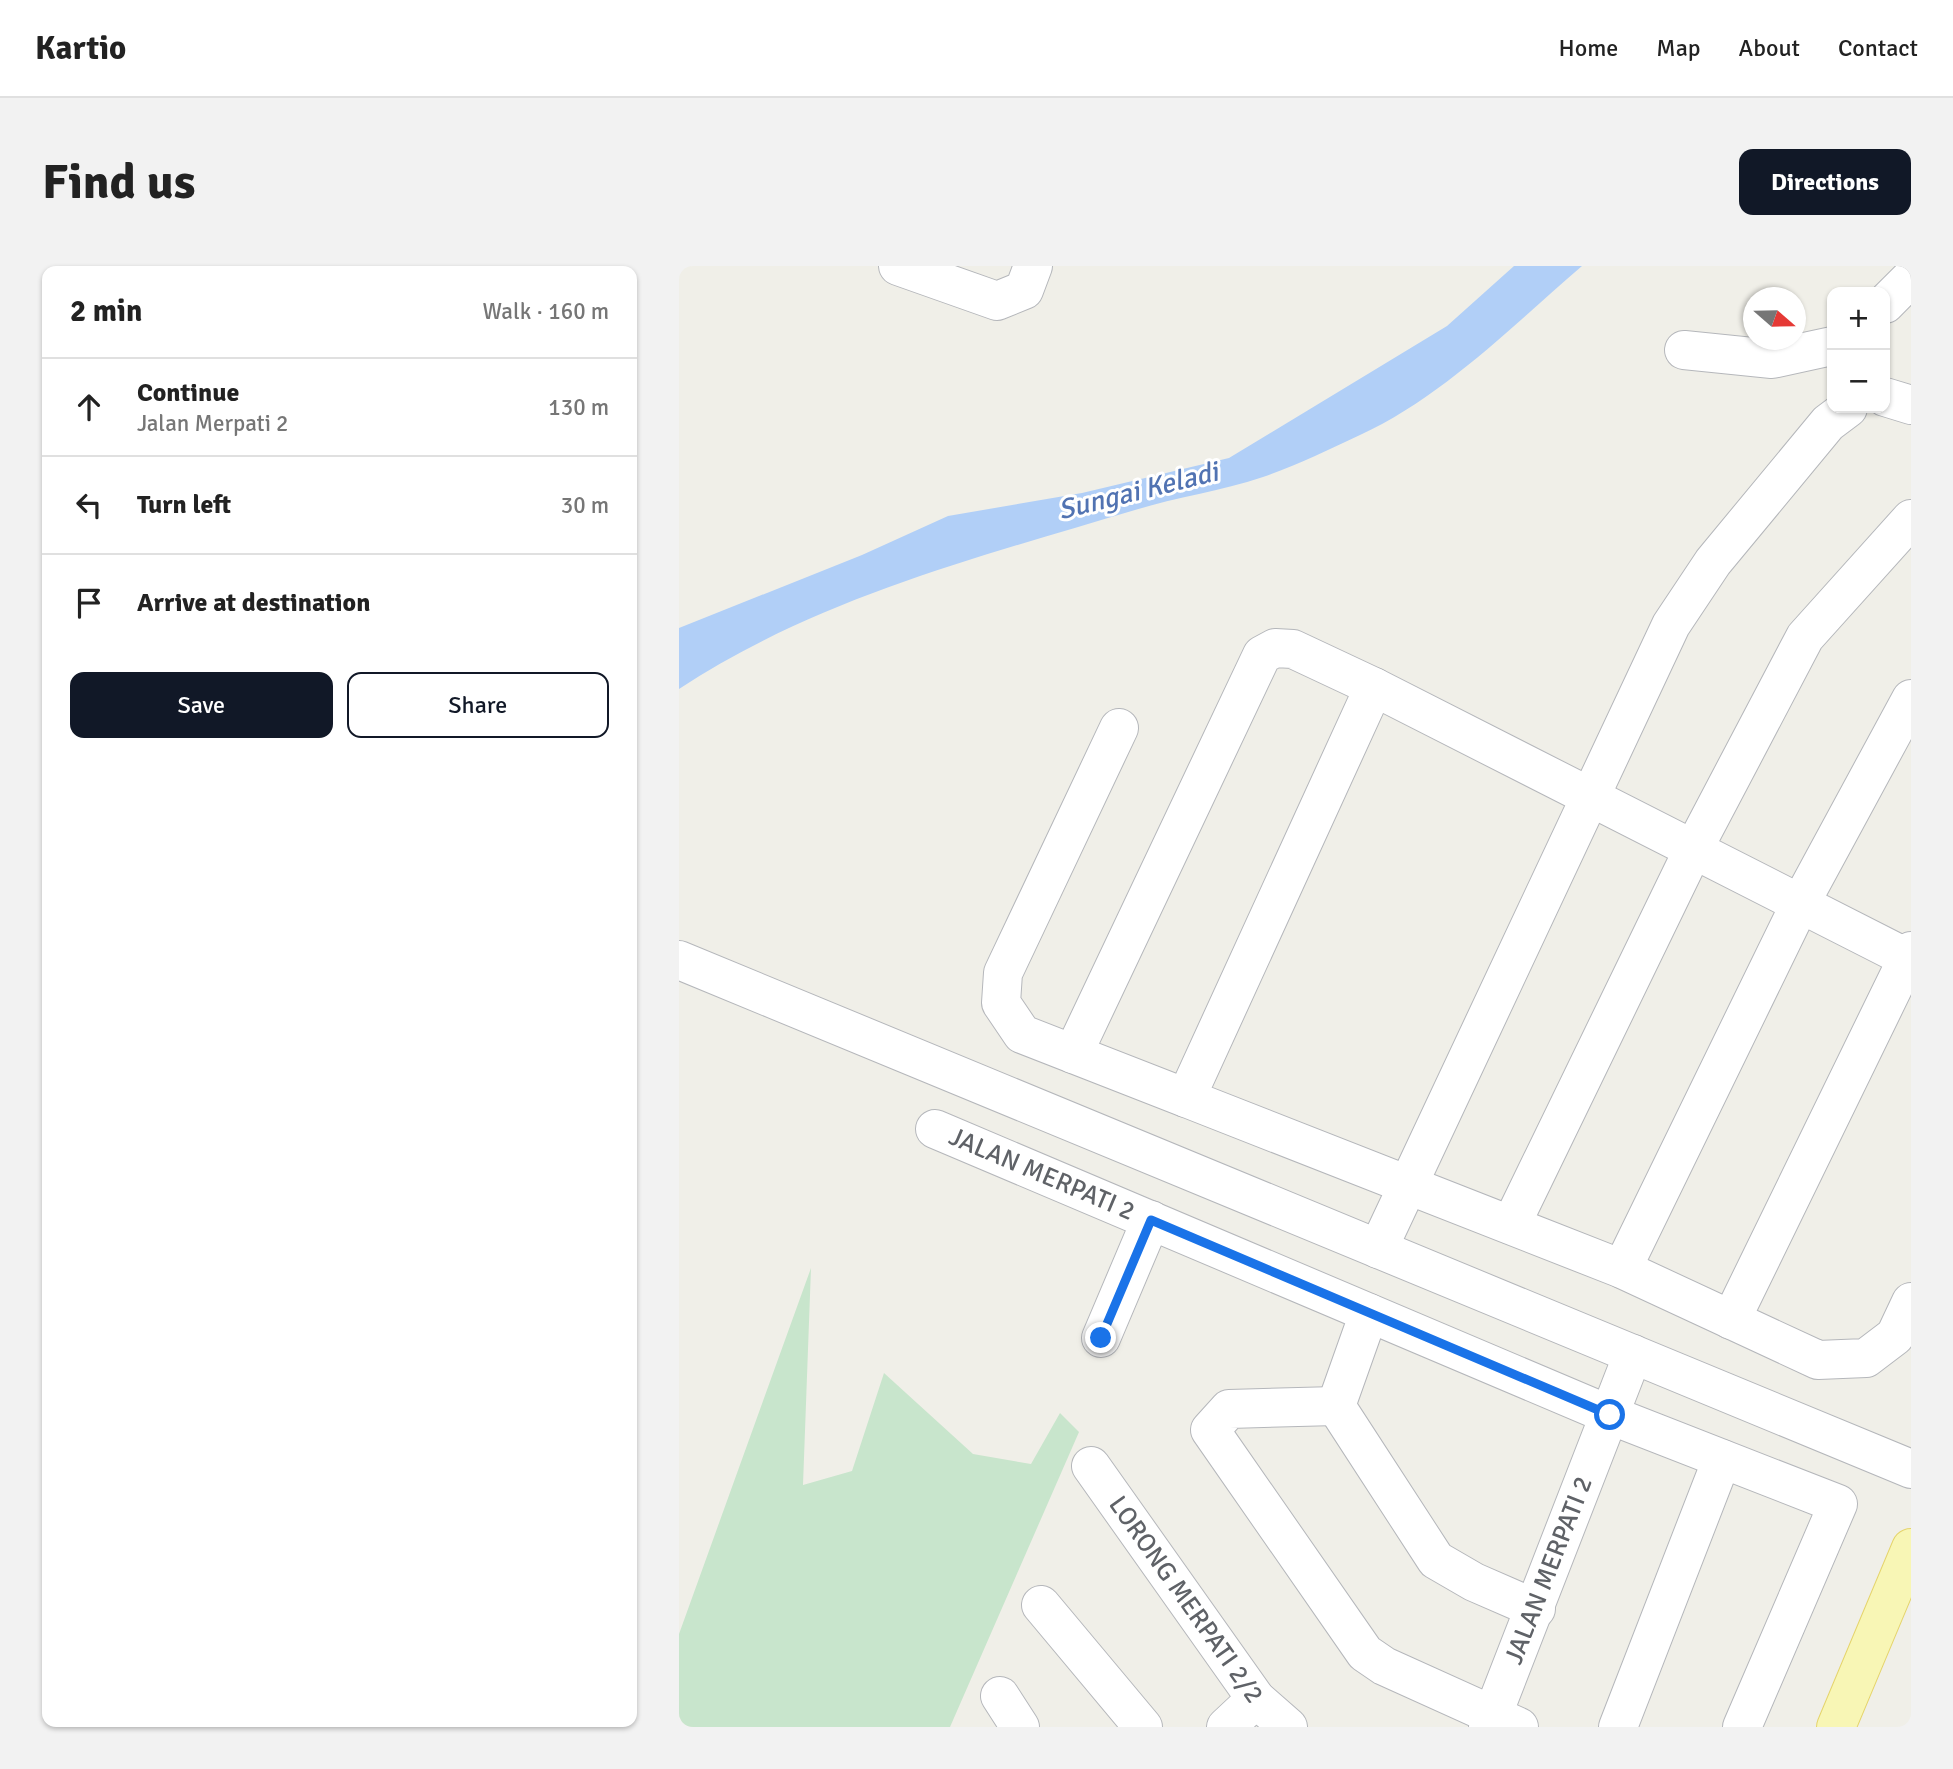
<!DOCTYPE html>
<meta charset="utf-8">
<style>
:root{--surface:#fff;--page:#f2f2f2;--text:#222;--muted:#767676;--line:#e0e0e0;--accent:#111827}
body{margin:0;font-family:Signika,sans-serif;background:var(--page);color:var(--text)}
.controls{position:absolute;right:21px;top:21px;display:grid;overflow:hidden;border-radius:14px;box-shadow:0 2px 5px #0004}
.controls button{width:63px;height:63px;display:grid;place-items:center;padding:0;border:0;border-bottom:2px solid var(--line);background:var(--surface);color:var(--text);font:35px sans-serif}
.compass{position:absolute;left:1064px;top:21px;width:63px;height:63px;border-radius:50%;background:var(--surface);box-shadow:0 2px 5px #0004;rotate:110deg}
.stop{position:absolute;width:21px;height:21px;margin:-16px;border:5px solid #1a73e8;border-radius:50%;background:#fff}
.stop.end{background:#1a73e8;border-color:#fff;box-shadow:0 2px 7px #0008}
.list{margin:0;padding:0;list-style:none}
h2{display:flex;justify-content:space-between;align-items:center;height:91px;margin:0;padding:0 28px;font-size:30px}
h2 small{font-size:23px;font-weight:400;color:var(--muted)}
.list li{display:grid;grid-template-columns:46px 1fr auto;gap:21px;align-items:center;box-sizing:border-box;height:98px;padding:0 28px;border-top:2px solid var(--line)}
.list b{display:block;font-size:26px;white-space:nowrap}
.list p{margin:0;font-size:23px;white-space:nowrap;color:var(--muted)}
.list em{font-size:23px;font-style:normal;color:var(--muted)}
.actions{display:flex;gap:14px;padding:21px 28px}
.actions a{flex:1;padding:16px 0;border:2px solid var(--accent);border-radius:14px;text-align:center;font-size:24px;color:var(--accent)}
.actions .main{background:var(--accent);color:#fff}
.icon{flex:none;width:38px;height:38px;fill:none;stroke:currentColor;stroke-width:2;stroke-linecap:round;stroke-linejoin:round}
.map{position:relative;flex:none;width:1232px;height:1461px;overflow:hidden;border-radius:14px}
header{display:flex;align-items:center;gap:42px;box-sizing:border-box;height:98px;padding:0 35px;background:var(--surface);border-bottom:2px solid var(--line)}
header strong{font-size:33px}
nav{display:flex;gap:38px;margin-inline-start:auto;font-size:24px}
.intro{display:flex;align-items:center;justify-content:space-between;box-sizing:border-box;height:168px;padding:0 42px}
h1{margin:0;font-size:49px}
.button{padding:18px 32px;border-radius:14px;background:var(--accent);color:#fff;font-size:24px;font-weight:700}
main{display:flex;gap:42px;padding:0 42px}
aside{flex:1;background:var(--surface);border-radius:14px;box-shadow:0 2px 5px #0004}
.map>svg:first-child{display:block}
.green{fill:#c8e5cc}
.water{fill:#b1cff7}
.lines{fill:none;stroke-linecap:round;stroke-linejoin:round}
.minor-casing{stroke:#b5b7bb;stroke-width:40}
.major-casing{stroke:#e5d46c;stroke-width:40}
.minor{stroke:#fff;stroke-width:38}
.major{stroke:#f8f6b5;stroke-width:38}
.route{stroke:#1a73e8;stroke-width:9}
.labels{text-anchor:middle;dominant-baseline:central;stroke-width:6;stroke-linejoin:round;paint-order:stroke}
.street-label{font-size:26px;fill:#5f6267;stroke:#fff}
.water-label{font-size:28px;font-style:italic;fill:#5173b2;stroke:#fff}
</style>
<header>
<strong>Kartio</strong>
<nav><a>Home</a><a>Map</a><a>About</a><a>Contact</a></nav>
</header>
<div class="intro"><h1>Find us</h1><a class="button">Directions</a></div>
<main>
<aside>
<h2>2 min<small>Walk · 160 m</small></h2>
<ul class="list">
<li><svg class="icon" aria-label="ahead" viewBox="0 0 24 24"><path d="M12 20V5M6 11l6-6 6 6"/></svg><div><b>Continue</b><p>Jalan Merpati 2</p></div><em>130 m</em></li>
<li><svg class="icon" aria-label="left" viewBox="0 0 24 24"><path d="M17 20v-9H6M10 6l-5 5 5 5"/></svg><div><b>Turn left</b></div><em>30 m</em></li>
<li><svg class="icon" aria-label="arrive" viewBox="0 0 24 24"><path d="M6 21V4h12l-3 4 3 4H6"/></svg><div><b>Arrive at destination</b></div></li>
</ul>
<div class="actions"><a class="main">Save</a><a>Share</a></div>
</aside>
<div class="map">
<svg width="1232" height="1461" viewBox="0 0 1232 1461">
<rect width="100%" height="100%" fill="#f0efe8"/>
<polygon class="green" points="132,1002 124,1219 173,1205 205,1107 294,1188 352,1198 381,1147 400,1166 271,1461 0,1461 0,1368"/>
<path class="water" d="M835,0h68c-69,59 -138,130 -222,169 -32,15 -65,31 -97,42 -42,14 -86,20 -128,33 -156,47 -318,88 -456,179v-61l183,-73 86,-39 134,-23 147,-35 218,-132z"/>
<g class="lines">
<g class="minor-casing">
<g id="minor">
<polyline points="219,0 318,35 345,24 354,0"/>
<polyline points="1206,38 1232,12"/>
<polyline points="1005,84 1093,93 1153,80"/>
<polyline points="1206,131 1232,139"/>
<polyline points="695,421 507,832 943,1003 1139,1094 1187,1092 1216,1070 1232,1036"/>
<polyline points="440,462 324,707 322,737 343,768 507,832"/>
<polyline points="0,694 1232,1203"/>
<polyline points="394,788 583,389 596,382 614,383 695,421 1232,694"/>
<path id="s1" d="M256,863l675,286 228,89 -96,223"/>
<polyline points="832,959 1014,584 1126,371 1232,253"/>
<polyline points="699,983 992,359 1034,296 1149,157 1169,142"/>
<polyline points="943,1003 1121,638 1232,433"/>
<polyline points="690,1047 657,1140 757,1294 795,1316 857,1343"/>
<polyline points="1052,1054 1232,685"/>
<polyline points="422,1072 472,954"/>
<polyline points="657,1140 550,1143 531,1164 686,1387 705,1400 840,1461"/>
<path id="s2" d="M412,1200l165,233 32,28"/>
<polyline points="362,1339 464,1461"/>
<polyline points="321,1430 341,1461"/>
<polyline points="547,1461 577,1433"/>
<path id="s3" d="M809,1461l145,-373"/>
<polyline points="939,1461 1043,1193"/>
</g>
</g>
<g class="major-casing">
<polyline id="major" points="1157,1461 1232,1282"/>
</g>
<use href="#minor" class="minor"/>
<use href="#major" class="major"/>
</g>
<g class="lines">
<polyline class="route" points="422,1072 472,954 931,1149"/>
</g>
<g class="labels">
<g class="street-label">
<text stroke="none"><textPath href="#s1" startOffset="116">JALAN MERPATI 2</textPath></text>
<text stroke="none"><textPath href="#s3" startOffset="168">JALAN MERPATI 2</textPath></text>
<text stroke="none"><textPath href="#s2" startOffset="164">LORONG MERPATI 2/2</textPath></text>
</g>
<g class="water-label">
<text transform="translate(459 225) rotate(-14)">Sungai Keladi</text>
</g>
</g>
</svg>
<div class="controls">
<button>+</button>
<button>−</button>
</div>
<svg class="compass" viewBox="-18 -18 36 36"><path d="M0-13l5 13h-10z" fill="#e53935"/><path d="M0 13l5-13h-10z" fill="#767676"/></svg>
<div class="stop" style="left:931px;top:1149px"></div>
<div class="stop end" style="left:422px;top:1072px"></div>
</div>
</main>
